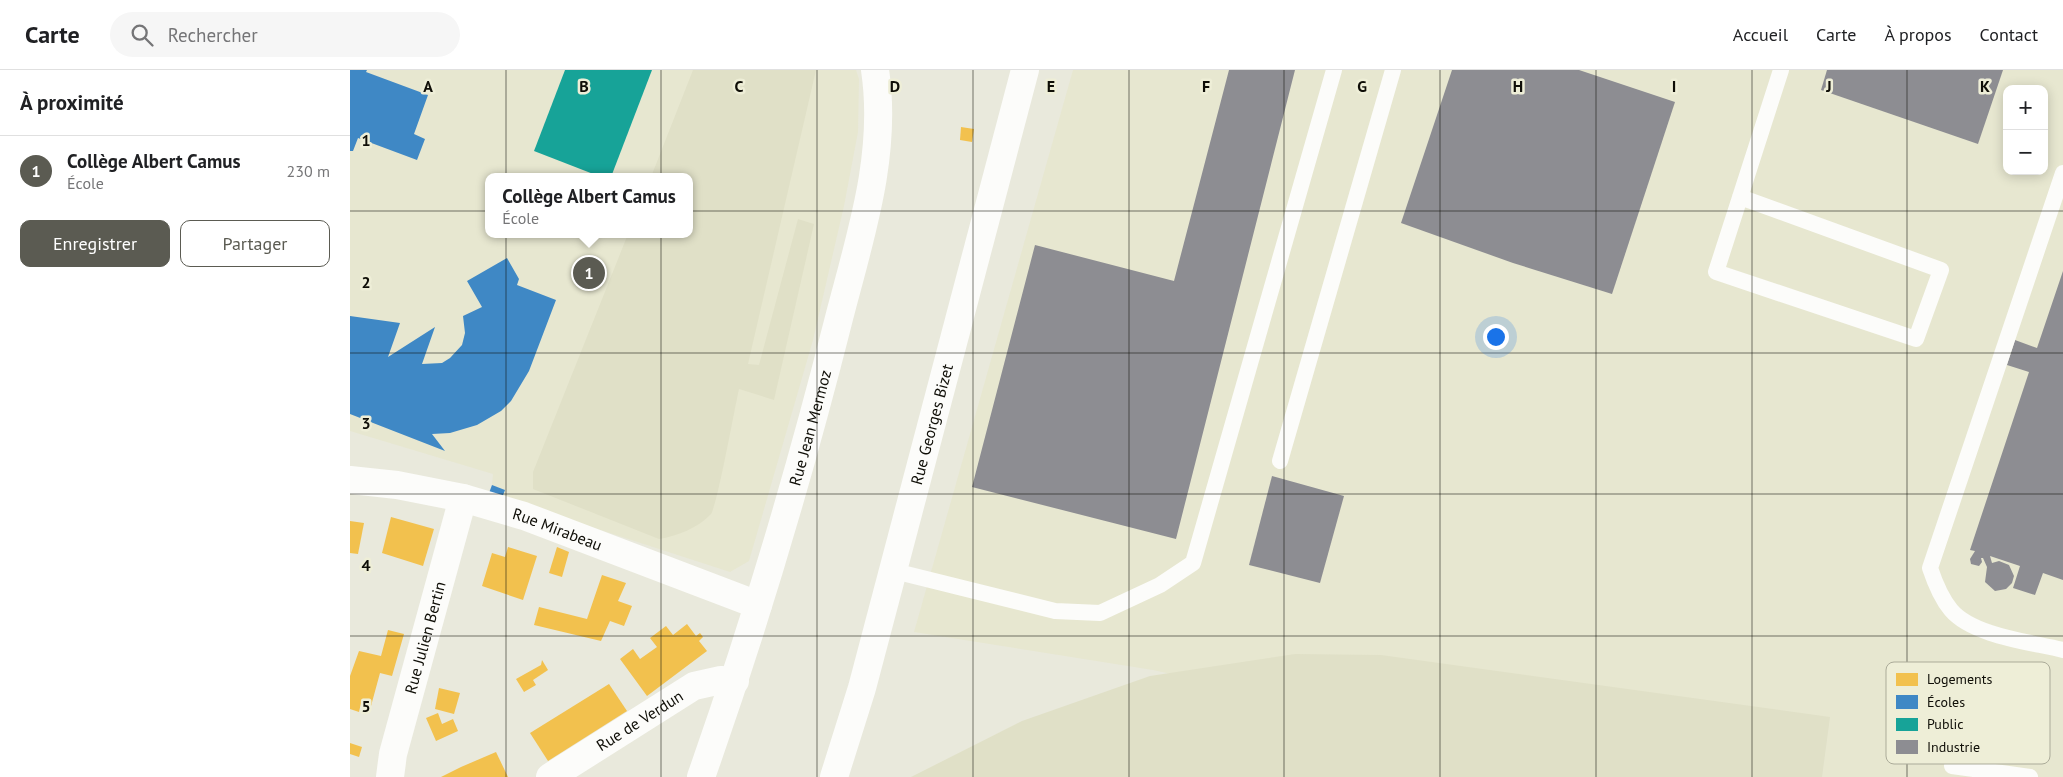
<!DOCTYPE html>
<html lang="fr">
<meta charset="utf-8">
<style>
:root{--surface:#fff;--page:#f6f6f6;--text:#202124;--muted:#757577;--line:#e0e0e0;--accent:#5b5b52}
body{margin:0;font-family:"PT Sans",sans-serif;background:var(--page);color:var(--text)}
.controls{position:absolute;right:15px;top:15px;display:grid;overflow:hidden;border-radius:10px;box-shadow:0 2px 12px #0003}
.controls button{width:45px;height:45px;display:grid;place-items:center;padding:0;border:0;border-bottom:1px solid var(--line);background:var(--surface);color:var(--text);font:25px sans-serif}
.you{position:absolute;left:1145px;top:266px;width:18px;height:18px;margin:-12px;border:4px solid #fff;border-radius:50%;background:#1a73e8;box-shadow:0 0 0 8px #1a73e833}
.badge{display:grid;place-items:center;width:32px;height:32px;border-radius:50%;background:var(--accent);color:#fff;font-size:16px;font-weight:700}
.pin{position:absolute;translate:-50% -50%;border:2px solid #fff;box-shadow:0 1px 5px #0006}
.popup{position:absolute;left:135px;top:103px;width:208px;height:65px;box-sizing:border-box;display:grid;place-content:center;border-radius:10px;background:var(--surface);filter:drop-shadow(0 1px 4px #0005);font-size:16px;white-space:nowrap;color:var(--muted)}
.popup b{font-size:19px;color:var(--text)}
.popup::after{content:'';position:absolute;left:50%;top:100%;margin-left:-10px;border:10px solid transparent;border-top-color:var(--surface)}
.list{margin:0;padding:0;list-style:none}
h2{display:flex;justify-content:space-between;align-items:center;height:65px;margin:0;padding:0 20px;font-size:21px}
h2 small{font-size:16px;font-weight:400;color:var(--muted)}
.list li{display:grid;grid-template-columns:32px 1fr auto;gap:15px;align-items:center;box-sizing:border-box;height:70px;padding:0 20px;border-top:1px solid var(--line)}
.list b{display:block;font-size:19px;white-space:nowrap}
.list p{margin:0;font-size:16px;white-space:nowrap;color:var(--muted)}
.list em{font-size:16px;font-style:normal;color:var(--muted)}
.actions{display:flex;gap:10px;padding:15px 20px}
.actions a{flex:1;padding:11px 0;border:1px solid var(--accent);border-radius:10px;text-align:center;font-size:18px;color:var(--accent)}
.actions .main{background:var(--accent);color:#fff}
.icon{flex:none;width:28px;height:28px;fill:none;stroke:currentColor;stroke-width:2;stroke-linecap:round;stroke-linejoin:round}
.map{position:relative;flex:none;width:1713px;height:707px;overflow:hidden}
header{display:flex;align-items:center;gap:30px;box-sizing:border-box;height:70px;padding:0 25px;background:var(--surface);border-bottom:1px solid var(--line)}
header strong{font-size:24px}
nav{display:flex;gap:28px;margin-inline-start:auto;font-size:18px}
.search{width:350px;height:45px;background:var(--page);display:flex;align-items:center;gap:12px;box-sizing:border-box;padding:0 18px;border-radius:28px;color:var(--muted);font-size:19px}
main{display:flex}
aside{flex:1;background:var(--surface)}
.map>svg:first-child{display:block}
.built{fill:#e7e7d0;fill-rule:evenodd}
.green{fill:#e0e0c7}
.homes{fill:#f2c14e}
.schools{fill:#3f88c5}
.public{fill:#17a398}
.industry{fill:#8d8d92}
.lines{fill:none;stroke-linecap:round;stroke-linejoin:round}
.lane{stroke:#fcfcfa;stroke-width:16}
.street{stroke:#fcfcfa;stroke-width:28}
.grid{fill:none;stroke:#0f0e07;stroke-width:1;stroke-opacity:0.55}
.labels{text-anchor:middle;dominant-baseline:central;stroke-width:5;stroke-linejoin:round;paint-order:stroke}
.street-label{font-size:16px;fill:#0f0e07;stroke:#eeeed7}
.key{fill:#eeeed7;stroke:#abab99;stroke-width:1}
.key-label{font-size:14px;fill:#0f0e07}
.grid-label{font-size:16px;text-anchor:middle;font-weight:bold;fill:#0f0e07;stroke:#eeeed7;stroke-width:5;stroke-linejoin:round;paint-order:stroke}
</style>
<header>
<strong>Carte</strong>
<div class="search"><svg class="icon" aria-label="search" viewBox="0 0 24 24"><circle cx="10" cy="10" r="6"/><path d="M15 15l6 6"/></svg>Rechercher</div>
<nav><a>Accueil</a><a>Carte</a><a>À propos</a><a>Contact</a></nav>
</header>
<main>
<aside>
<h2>À proximité<small></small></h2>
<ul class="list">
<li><span class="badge">1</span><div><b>Collège Albert Camus</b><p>École</p></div><em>230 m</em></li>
</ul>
<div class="actions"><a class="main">Enregistrer</a><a>Partager</a></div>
</aside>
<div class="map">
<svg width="1713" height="707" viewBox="0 0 1713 707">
<rect width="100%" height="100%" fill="#e9e9dc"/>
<g class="built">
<path d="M0,0h506l3,9 -1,53 -14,74 -31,134 -64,221 -19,11 -228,-74 3,-8 -13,-5 1,-11 -143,-43zM139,107h200v57h-200z"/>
<path d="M723,0h990v707h-419l-491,-107 -239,-38zM1657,19h37v82h-37z"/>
</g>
<g class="green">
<path d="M343,0h123l-68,294 11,1 39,-146 16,5 -40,176 -35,-11c-4,18 -22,118 -28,125 -13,14 -34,22 -52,25l-126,-50v-17l95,-238h61v-57h-38z"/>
<polygon points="945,584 1031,585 1480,647 1472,707 561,707 672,651 800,606"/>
</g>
<g class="homes">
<polygon points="611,57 624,59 622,72 610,70"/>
<polygon points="41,447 84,459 73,496 32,483"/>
<polygon points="0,451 14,453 8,484 0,483"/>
<polygon points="158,477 187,486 173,530 132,516 142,483 155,487"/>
<polygon points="207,477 219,482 212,507 199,503"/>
<polygon points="252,505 276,513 268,531 282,536 274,556 260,551 251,571 184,555 189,537 237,549"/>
<polygon points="337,554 346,566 350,563 353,567 349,571 357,581 297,626 270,589 283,579 290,589 307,577 300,568 316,556 323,565"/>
<polygon points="38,560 54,564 42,606 30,603 21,636 11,633 9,642 0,639 0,606 9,581 31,586"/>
<polygon points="192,590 198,600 183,610 186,615 174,622 166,609 191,595"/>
<polygon points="259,614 277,641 198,691 180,663"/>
<polygon points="89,618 110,623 104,644 85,639"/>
<polygon points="88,643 92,654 103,649 108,661 86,671 76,648"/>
<polygon points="0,673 12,677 9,687 0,684"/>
<polygon points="146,682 158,707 91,707 111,697"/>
</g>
<g class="schools">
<polygon points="0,0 17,0 16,2 78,25 64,64 75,69 67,90 8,68 3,81 0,81"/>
<polygon points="157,188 169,209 167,215 206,230 179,301 161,331 151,341 127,355 100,363 82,364 95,381 0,344 0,246 50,253 38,287 85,257 72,294 92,293 100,288 112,275 115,263 113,246 132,237 117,211"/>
<polygon points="142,415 155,420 152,428 139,423"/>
</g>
<polygon class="public" points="215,0 302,0 261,107 251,107 184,81"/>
<g class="industry">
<polygon points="879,0 945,0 826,469 622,417 685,175 824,211"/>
<polygon points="1102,0 1229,0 1325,32 1262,224 1163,193 1051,153"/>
<polygon points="1477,0 1653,0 1628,74 1471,20"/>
<polygon points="1713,201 1713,510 1693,503 1685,525 1663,518 1670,496 1640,486 1642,493 1649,491 1659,495 1664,506 1662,513 1656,519 1645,521 1635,512 1637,497 1633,488 1631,488 1632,492 1629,496 1621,494 1620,489 1625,481 1620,480 1679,302 1657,295 1665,270 1687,278"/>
<polygon points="922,406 994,426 970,513 899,495"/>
</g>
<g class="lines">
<g class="lane">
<path d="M1713,103l-133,395c5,15 11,30 21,42 22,26 80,32 112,40"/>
<polyline points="1390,127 1591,200 1566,269 1366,202 1431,0"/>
<polyline points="930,391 1043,0"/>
<polyline points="544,501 705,541 750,543 810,515 843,493 984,0"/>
<polyline points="1602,696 1680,707"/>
</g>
<g class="street">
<path id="s1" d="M0,410l47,5 66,13 61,18 234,89"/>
<path id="s2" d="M40,707l3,-23 70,-256"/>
<path id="s3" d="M200,707l144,-91 27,-6 14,1"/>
<path id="s4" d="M351,707c53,-150 98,-301 137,-455 21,-82 50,-166 37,-252"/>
<path id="s5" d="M484,707l28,-89 163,-618"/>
</g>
</g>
<path class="grid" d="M156,0v707M311,0v707M467,0v707M623,0v707M779,0v707M934,0v707M1090,0v707M1246,0v707M1402,0v707M1557,0v707M0,141h1713M0,283h1713M0,424h1713M0,566h1713"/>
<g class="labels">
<g class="street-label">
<text stroke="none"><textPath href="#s5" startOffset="366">Rue Georges Bizet</textPath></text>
<text stroke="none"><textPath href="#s4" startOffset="366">Rue Jean Mermoz</textPath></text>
<text stroke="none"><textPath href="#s1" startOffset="214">Rue Mirabeau</textPath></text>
<text stroke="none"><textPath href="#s2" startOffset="144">Rue Julien Bertin</textPath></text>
<text stroke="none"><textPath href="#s3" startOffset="106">Rue de Verdun</textPath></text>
</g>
</g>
<rect x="1536" y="592" width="164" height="102" rx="8" class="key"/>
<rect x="1546" y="603" width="22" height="13" fill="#f2c14e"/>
<rect x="1546" y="625" width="22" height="14" fill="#3f88c5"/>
<rect x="1546" y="648" width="22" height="13" fill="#17a398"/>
<rect x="1546" y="670" width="22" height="14" fill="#8d8d92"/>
<g class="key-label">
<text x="1577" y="614">Logements</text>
<text x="1577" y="637">Écoles</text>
<text x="1577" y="659">Public</text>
<text x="1577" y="682">Industrie</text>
</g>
<g class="grid-label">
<text x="78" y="22">A</text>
<text x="234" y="22">B</text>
<text x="389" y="22">C</text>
<text x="545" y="22">D</text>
<text x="701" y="22">E</text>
<text x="856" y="22">F</text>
<text x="1012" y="22">G</text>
<text x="1168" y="22">H</text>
<text x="1324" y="22">I</text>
<text x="1479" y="22">J</text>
<text x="1635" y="22">K</text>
<text x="16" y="76">1</text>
<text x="16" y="218">2</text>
<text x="16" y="359">3</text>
<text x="16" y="501">4</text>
<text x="16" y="642">5</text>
</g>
</svg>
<div class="controls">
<button>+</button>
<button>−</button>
</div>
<div class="you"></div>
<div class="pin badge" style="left:239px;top:203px">1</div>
<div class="popup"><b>Collège Albert Camus</b>École</div>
</div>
</main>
